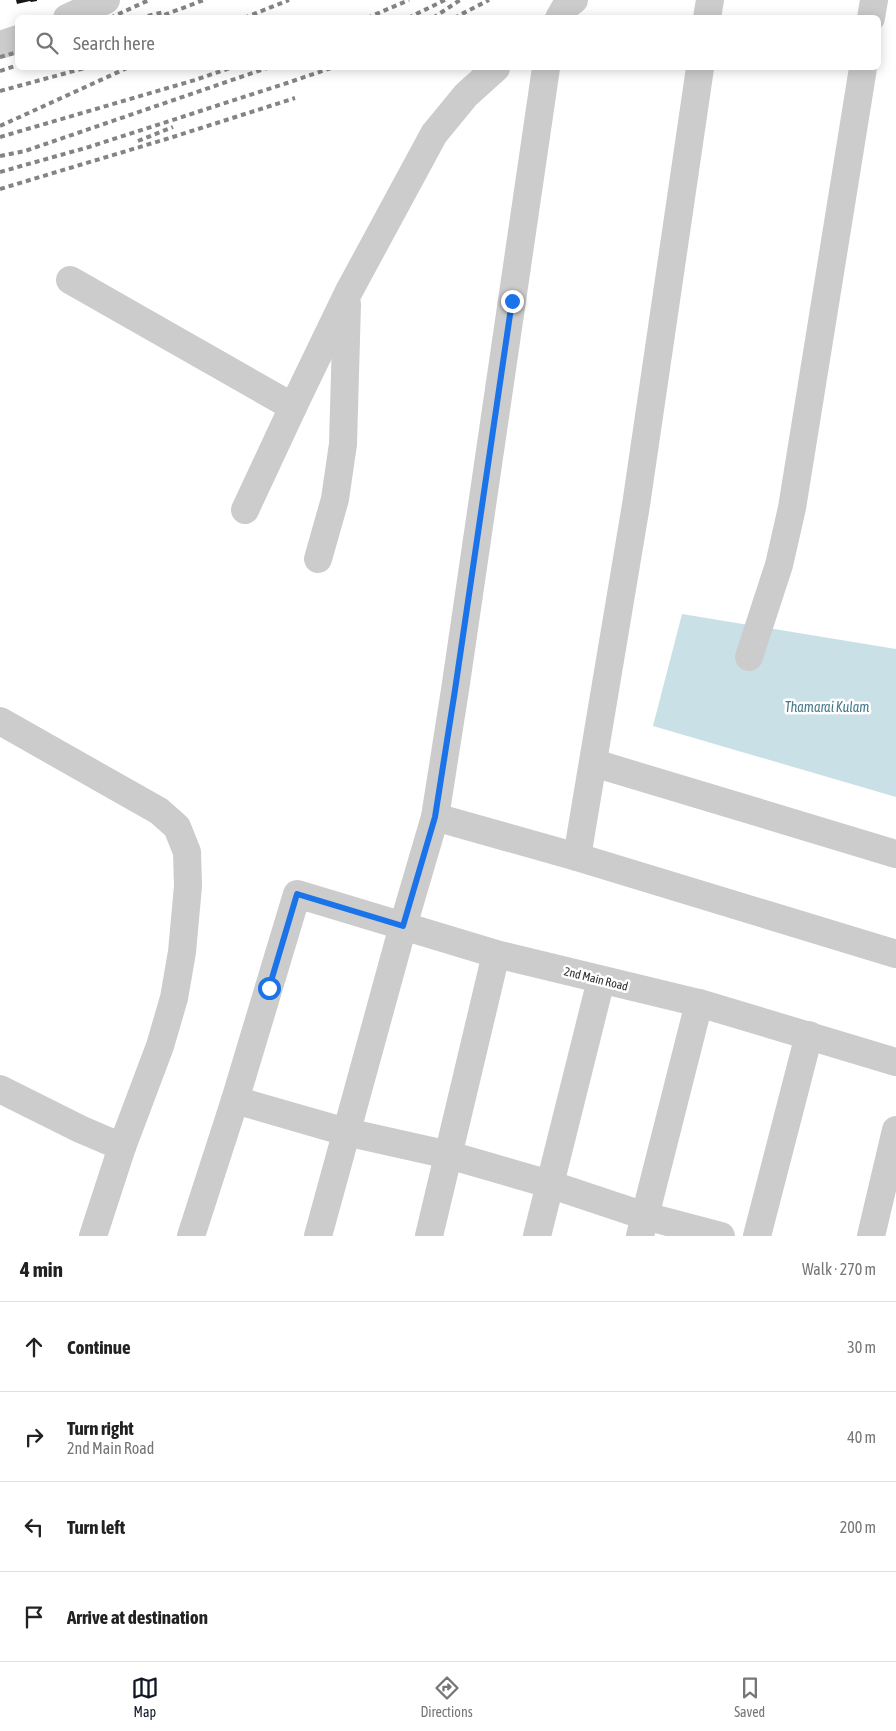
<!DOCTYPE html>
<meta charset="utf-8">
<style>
:root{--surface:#fff;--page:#f2f2f2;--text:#222;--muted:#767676;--line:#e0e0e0;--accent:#111827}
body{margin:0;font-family:"Asap Condensed",sans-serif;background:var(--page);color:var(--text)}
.stop{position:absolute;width:15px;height:15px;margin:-11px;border:4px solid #1a73e8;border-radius:50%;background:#fff}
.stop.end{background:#1a73e8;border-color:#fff;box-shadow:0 1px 5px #0008}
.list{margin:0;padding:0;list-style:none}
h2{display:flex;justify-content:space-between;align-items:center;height:65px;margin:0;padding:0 20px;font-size:21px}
h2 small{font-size:16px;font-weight:400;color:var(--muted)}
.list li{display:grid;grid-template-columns:32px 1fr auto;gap:15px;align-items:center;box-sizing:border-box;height:90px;padding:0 20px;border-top:1px solid var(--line)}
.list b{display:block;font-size:19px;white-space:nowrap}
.list p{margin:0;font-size:16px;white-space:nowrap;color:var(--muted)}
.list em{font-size:16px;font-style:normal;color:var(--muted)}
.icon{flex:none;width:28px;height:28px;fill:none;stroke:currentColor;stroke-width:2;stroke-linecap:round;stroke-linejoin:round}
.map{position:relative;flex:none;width:896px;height:1236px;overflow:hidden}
.search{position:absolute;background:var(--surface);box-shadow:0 2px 12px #0003;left:15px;right:15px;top:15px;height:55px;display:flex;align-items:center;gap:12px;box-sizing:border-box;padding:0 18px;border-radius:8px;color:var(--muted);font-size:19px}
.sheet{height:425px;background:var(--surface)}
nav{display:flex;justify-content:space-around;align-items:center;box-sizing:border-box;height:70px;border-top:1px solid var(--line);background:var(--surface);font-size:14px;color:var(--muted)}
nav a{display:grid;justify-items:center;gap:2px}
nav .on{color:var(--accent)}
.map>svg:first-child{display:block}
.water{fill:#cae0e7}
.building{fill:#161616}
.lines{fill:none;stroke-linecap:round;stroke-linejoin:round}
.minor{stroke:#ccc;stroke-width:28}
.rail{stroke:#848484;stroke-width:4;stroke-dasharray:5 4;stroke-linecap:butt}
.route{stroke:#1a73e8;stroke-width:6}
.labels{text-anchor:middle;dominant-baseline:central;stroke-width:5;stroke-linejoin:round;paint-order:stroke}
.street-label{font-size:12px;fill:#2f2f2f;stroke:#fff}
.water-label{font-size:14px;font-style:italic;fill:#45798a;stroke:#fff}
</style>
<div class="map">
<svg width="896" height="1236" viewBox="0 0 896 1236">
<rect width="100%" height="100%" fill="#fff"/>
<polygon class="water" points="682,614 896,649 896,797 653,726"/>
<polygon class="building" points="16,0 37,0 37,1 31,2 30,1 17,4"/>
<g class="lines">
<g class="minor">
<polyline points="67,18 106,0"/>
<polyline points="559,18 566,6 574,0"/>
<polyline points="707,18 710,0"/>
<polyline points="871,18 874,0"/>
<polyline points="0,45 18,39"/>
<polyline points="70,280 293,407 348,293 434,134 466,95 496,68"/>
<polyline points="245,510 293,407"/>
<polyline points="318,559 335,499 343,444 347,304"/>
<polyline points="749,657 779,565 792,508 863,68"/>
<polyline points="0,721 159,811 177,827 187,852 188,886 182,952 174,998 160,1046 122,1147 93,1236"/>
<polyline points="594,763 896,854"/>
<polyline points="435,817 577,857 896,954"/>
<polyline points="577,857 636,505 700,68"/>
<polyline points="0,1089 80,1129 122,1147"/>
<polyline points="235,1100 346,1132 449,1155 549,1184 645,1216 721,1236"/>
<polyline points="191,1236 235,1100 297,894 496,954 699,1003 896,1062"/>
<polyline points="318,1236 403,926 435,817 455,690 546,68"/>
<polyline points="429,1236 496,954"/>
<polyline points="537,1236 601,980"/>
<polyline points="640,1236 699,1003"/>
<polyline points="757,1236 809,1035"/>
<polyline points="871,1236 896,1130"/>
</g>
<g class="rail">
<polyline points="110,18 149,0"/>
<polyline points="139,18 164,12"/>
<polyline points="156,18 204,0"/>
<polyline points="244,18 289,0"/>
<polyline points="367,18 409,0"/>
<polyline points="408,18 445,0"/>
<polyline points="433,18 460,0"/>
<polyline points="454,18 489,0"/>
<polyline points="0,57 18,52"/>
<polyline points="0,71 18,65"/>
<polyline points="0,91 85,68"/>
<polyline points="0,126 127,68"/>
<polyline points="0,137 195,80 230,68"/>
<polyline points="138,141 173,127"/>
<polyline points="0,156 25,151 267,68"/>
<polyline points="0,172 89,147 287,83 331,68"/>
<polyline points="0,189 173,137 295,98"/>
</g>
</g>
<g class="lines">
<polyline class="route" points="269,988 297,894 403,926 435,817 455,690 512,301"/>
</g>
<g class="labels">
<g class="street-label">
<text transform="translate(596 979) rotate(14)">2nd Main Road</text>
</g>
<g class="water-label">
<text x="827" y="707">Thamarai Kulam</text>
</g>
</g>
</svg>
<div class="stop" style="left:269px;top:988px"></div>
<div class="stop end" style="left:512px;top:301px"></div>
<div class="search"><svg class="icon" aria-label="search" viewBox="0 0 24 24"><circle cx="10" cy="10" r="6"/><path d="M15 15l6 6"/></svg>Search here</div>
</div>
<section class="sheet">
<h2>4 min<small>Walk · 270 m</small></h2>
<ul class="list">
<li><svg class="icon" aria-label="ahead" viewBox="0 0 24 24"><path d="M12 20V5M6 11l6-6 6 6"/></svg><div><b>Continue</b></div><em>30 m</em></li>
<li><svg class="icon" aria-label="right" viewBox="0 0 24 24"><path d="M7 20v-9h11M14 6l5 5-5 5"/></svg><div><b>Turn right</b><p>2nd Main Road</p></div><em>40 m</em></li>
<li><svg class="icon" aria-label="left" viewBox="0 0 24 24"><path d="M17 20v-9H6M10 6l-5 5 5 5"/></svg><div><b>Turn left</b></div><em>200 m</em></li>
<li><svg class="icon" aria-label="arrive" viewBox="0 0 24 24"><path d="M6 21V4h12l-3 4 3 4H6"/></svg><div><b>Arrive at destination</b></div></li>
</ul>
</section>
<nav>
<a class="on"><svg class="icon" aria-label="map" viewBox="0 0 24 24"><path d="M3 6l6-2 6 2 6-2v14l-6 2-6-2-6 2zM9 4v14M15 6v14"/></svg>Map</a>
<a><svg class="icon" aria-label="directions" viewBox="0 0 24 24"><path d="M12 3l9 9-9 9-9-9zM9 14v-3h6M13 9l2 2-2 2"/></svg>Directions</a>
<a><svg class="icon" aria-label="saved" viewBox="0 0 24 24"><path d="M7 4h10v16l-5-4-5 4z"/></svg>Saved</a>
</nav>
